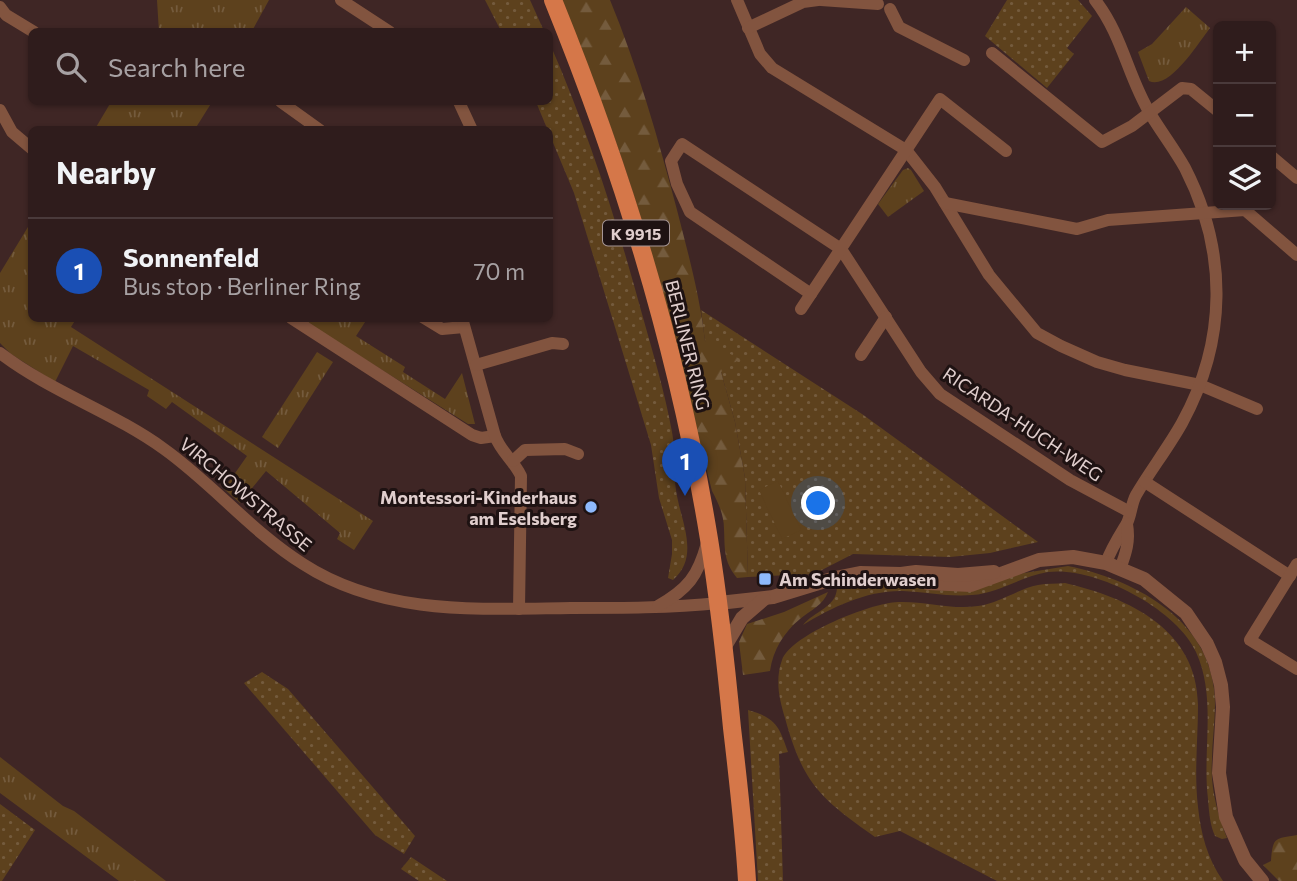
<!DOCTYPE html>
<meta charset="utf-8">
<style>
:root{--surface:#2f1c1c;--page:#372525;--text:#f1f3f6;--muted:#a7a1a3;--line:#4a3a3b;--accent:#8eb9fc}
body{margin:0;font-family:Commissioner,sans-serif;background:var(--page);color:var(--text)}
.controls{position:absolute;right:21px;top:21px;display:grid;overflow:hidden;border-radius:10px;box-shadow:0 2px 5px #0004}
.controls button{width:63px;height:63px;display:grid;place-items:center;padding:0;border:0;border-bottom:2px solid var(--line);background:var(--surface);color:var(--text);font:35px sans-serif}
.you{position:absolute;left:819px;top:504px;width:24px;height:24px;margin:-18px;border:5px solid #fff;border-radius:50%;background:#1a73e8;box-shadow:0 0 0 10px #1a73e833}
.badge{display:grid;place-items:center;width:46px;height:46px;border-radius:50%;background:var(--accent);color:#fff;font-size:23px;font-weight:700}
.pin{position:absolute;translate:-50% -58px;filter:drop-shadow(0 2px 4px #0008)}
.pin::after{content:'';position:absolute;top:37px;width:24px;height:21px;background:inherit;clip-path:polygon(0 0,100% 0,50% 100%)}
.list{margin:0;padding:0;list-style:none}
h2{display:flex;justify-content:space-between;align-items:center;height:91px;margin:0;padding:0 28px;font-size:30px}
h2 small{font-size:23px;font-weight:400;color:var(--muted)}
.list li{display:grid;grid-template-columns:46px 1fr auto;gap:21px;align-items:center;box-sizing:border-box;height:105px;padding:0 28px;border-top:2px solid var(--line)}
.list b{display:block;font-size:26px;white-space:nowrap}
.list p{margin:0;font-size:23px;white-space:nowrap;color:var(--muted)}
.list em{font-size:23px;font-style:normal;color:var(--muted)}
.icon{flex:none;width:38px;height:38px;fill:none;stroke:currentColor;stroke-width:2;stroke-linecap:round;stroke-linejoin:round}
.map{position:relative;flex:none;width:1297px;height:881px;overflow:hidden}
.search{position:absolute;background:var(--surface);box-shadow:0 2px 5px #0004;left:28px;top:28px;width:525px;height:77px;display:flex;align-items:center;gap:18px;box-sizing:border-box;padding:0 24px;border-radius:10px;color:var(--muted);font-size:26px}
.panel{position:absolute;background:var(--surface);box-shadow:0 2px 5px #0004;left:28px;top:126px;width:525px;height:196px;border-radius:10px}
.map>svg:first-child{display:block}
.grass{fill:url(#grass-dots)}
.forest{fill:url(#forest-firs)}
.park{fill:url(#park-tufts)}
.pitch{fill:#5d411d}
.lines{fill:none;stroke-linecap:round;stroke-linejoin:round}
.minor{stroke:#82543f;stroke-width:12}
.tertiary{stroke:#82543f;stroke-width:14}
.primary{stroke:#d57749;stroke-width:18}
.poi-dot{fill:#8eb9fc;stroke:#1e1212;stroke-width:2.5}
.labels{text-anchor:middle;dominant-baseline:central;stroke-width:6;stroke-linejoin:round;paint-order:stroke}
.shield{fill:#1e1212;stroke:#a69695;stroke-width:2}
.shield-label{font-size:16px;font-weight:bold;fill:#e0cecd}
.street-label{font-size:18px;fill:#e0cecd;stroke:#1e1212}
.poi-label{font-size:18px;font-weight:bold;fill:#e0cecd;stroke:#1e1212;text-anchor:end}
</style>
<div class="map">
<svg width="1297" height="881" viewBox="0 0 1297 881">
<defs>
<pattern id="grass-dots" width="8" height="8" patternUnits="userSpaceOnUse" patternTransform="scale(1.75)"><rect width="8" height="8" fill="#5d411d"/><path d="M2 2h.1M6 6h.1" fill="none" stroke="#745b3d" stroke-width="1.8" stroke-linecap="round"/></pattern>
<pattern id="forest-firs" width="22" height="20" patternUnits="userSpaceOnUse" patternTransform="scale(1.75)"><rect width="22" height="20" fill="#5d411d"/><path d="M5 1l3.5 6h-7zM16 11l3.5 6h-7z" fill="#745b3d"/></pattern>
<pattern id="park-tufts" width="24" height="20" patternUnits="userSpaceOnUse" patternTransform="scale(1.75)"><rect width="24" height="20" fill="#5d411d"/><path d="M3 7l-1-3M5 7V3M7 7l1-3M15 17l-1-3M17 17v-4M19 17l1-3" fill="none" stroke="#745b3d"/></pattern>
</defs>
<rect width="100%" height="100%" fill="#3f2625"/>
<g class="grass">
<polygon points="485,0 530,0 544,31 501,31"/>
<polygon points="1007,0 1078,0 1092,16 1067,48 1074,54 1047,88 985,36"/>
<path d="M550,44c38,87 67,178 92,270 11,39 23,79 30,118 4,20 1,39 4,58 4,30 25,66 -3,90l-5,-2 4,-24v-14l-13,-42 -8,-53 -77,-252 -38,-91h14z"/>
<polygon points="701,310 862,414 1038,542 990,553 950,557 853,554 814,574 748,577 745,478 735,422 721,372 705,341"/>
<path d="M1068,566c64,13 138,51 146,123 3,23 -2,48 -2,71 -2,26 5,53 15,78l-5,1 -7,-3c-5,-11 -6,-24 -7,-37 -6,-48 9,-101 -12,-147 -19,-43 -101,-86 -148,-80 -26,4 -49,21 -76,23 -23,2 -46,-3 -69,-4 -35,-1 -71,16 -100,34 11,-14 33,-17 34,-37l34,-8 41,4 106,-10z"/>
<path d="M1065,583c64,15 132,46 133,122 0,34 -4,68 0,102 3,27 9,51 25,74h-226l-97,-50 -25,6c-55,-39 -72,-53 -90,-119 -6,-20 -10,-38 -3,-58 10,-26 89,-57 116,-58 27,-1 53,8 80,4 21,-3 40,-17 60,-21 9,-2 18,-1 27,-2z"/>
<polygon points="262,672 288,689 415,836 404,854 375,835 244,683"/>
<path d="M748,710c28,8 31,16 40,42l-9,2 4,127h-25z"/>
<polygon points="0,804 35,830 2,881 0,881"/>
<polygon points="411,857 447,881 419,881 401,869"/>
</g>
<g class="forest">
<path d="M561,0h49c28,68 48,138 67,210 11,43 23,86 28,131l35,18 -19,13 14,50 10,56 3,99 -11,1c-14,-17 -12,-30 -13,-49 0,-14 -6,-27 -12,-38 -24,-95 -47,-191 -75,-285 -21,-70 -49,-138 -76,-206z"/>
<path d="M828,592c-5,13 -17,18 -28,27 -16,13 -27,31 -30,52l-27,4 -4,-33 8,-18 37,-12z"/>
<path d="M1297,835v46h-18l-16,-16 8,-4c2,-25 4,-22 26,-26z"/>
</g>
<g class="park">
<polygon points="157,0 269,0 252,31 159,32"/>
<path d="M1186,7l24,21c-11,14 -41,63 -61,53l-11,-29 14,-8z"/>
<polygon points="111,102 212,102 195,129 95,129"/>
<polygon points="908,168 911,170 924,191 888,217 878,204 903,170"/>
<polygon points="31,222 32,318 76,319 71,327 373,521 354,550 337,539 340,533 266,471 240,503 224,489 247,456 172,402 166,409 147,396 149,390 73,346 55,382 11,354 0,343 0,273"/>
<polygon points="301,319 337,319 340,321 342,319 367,319 356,336 405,367 403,372 445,399 462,373 475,424 468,424"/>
<polygon points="317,352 333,362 278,448 262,437"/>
<polygon points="0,757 63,806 74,811 166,881 119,881 0,793"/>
</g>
<polygon class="pitch" points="778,481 801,530 782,539 759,490"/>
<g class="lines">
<g class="minor">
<polyline points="341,0 390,32"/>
<polyline points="737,0 760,54 772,68 906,150 935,187 989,275 1037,333 1061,346 1097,362 1125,370 1200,385 1257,409"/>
<polyline points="821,0 878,4"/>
<path d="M1095,0c28,36 33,78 56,115 11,18 24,35 34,53 43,84 42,173 -3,255 -14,25 -32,48 -46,72 -5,9 -5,22 -10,30 -8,13 -15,24 -20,38"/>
<polyline points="0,7 6,15 34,32"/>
<polyline points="890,9 899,27 964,60"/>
<polyline points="748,28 803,2 818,0"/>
<polyline points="992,53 1102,142 1132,126 1182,88 1191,89 1218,111"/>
<polyline points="281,102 320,130"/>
<polyline points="459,102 472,130"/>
<polyline points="0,110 12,132 32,149"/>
<polyline points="1271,156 1297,178"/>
<polyline points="945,203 1077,229 1108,220 1245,210 1297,255"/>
<polyline points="811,294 690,212 677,184 671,161 682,144 841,249 921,372 940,394 1070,480 1130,512"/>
<polyline points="801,309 940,99 1006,151"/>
<polyline points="291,318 472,435 481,438 495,436"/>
<polyline points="424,318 442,329 464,327"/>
<path d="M462,318l33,118c6,16 19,25 26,40l-2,133"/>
<path d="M0,353c51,39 113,59 164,96 49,35 88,83 139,115 80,52 177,45 268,44 49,0 99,0 148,-5"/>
<polyline points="861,355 886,317"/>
<polyline points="476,365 552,343 563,344"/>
<polyline points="513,461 525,450 565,449 578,454"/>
<polyline points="1145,482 1290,576"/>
<polyline points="1297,564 1250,640 1297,669"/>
<path d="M1120,569c6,-16 10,-28 7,-45"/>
<path d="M658,606c30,-17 40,-30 49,-63"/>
</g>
<g class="tertiary">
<polyline points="901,574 928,583 971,585 1039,560 1073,557 1106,563 1144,579 1186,613 1207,644 1215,662 1221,685 1223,707 1219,773 1226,817 1245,860 1262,881"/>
<polyline points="719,603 773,597 835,578 860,573 901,574 916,572 958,575 994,572"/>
<polyline points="724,648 742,618 764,599"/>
</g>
<path class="primary" d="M553,0c70,172 126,355 156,539 10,62 17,126 23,189 6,51 12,102 15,153"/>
</g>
<g class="poi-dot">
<circle cx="591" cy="507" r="7"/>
<rect x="758" y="572" width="14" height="14" rx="3.5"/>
</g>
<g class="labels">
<rect class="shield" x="603" y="220.5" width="66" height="25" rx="5"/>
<g class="shield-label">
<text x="636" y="233">K 9915</text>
</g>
<g class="street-label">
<text transform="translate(688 345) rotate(76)">BERLINER RING</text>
<text transform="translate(1023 424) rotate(34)">RICARDA-HUCH-WEG</text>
<text transform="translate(246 494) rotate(40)">VIRCHOWSTRASSE</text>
</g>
<g class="poi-label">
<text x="577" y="497">Montessori-Kinderhaus<tspan x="577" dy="21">am Eselsberg</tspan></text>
<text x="779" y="579" text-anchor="start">Am Schinderwasen</text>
</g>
</g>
</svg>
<div class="controls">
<button>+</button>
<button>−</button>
<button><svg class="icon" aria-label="layers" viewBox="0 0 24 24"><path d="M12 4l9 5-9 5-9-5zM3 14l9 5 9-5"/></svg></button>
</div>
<div class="you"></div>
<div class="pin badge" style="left:685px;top:496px;background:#1a4fb4">1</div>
<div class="search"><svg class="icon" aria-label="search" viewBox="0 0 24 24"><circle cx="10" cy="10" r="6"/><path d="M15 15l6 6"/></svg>Search here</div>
<section class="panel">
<h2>Nearby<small></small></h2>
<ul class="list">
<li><span class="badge" style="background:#1a4fb4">1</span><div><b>Sonnenfeld</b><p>Bus stop · Berliner Ring</p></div><em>70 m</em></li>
</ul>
</section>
</div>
